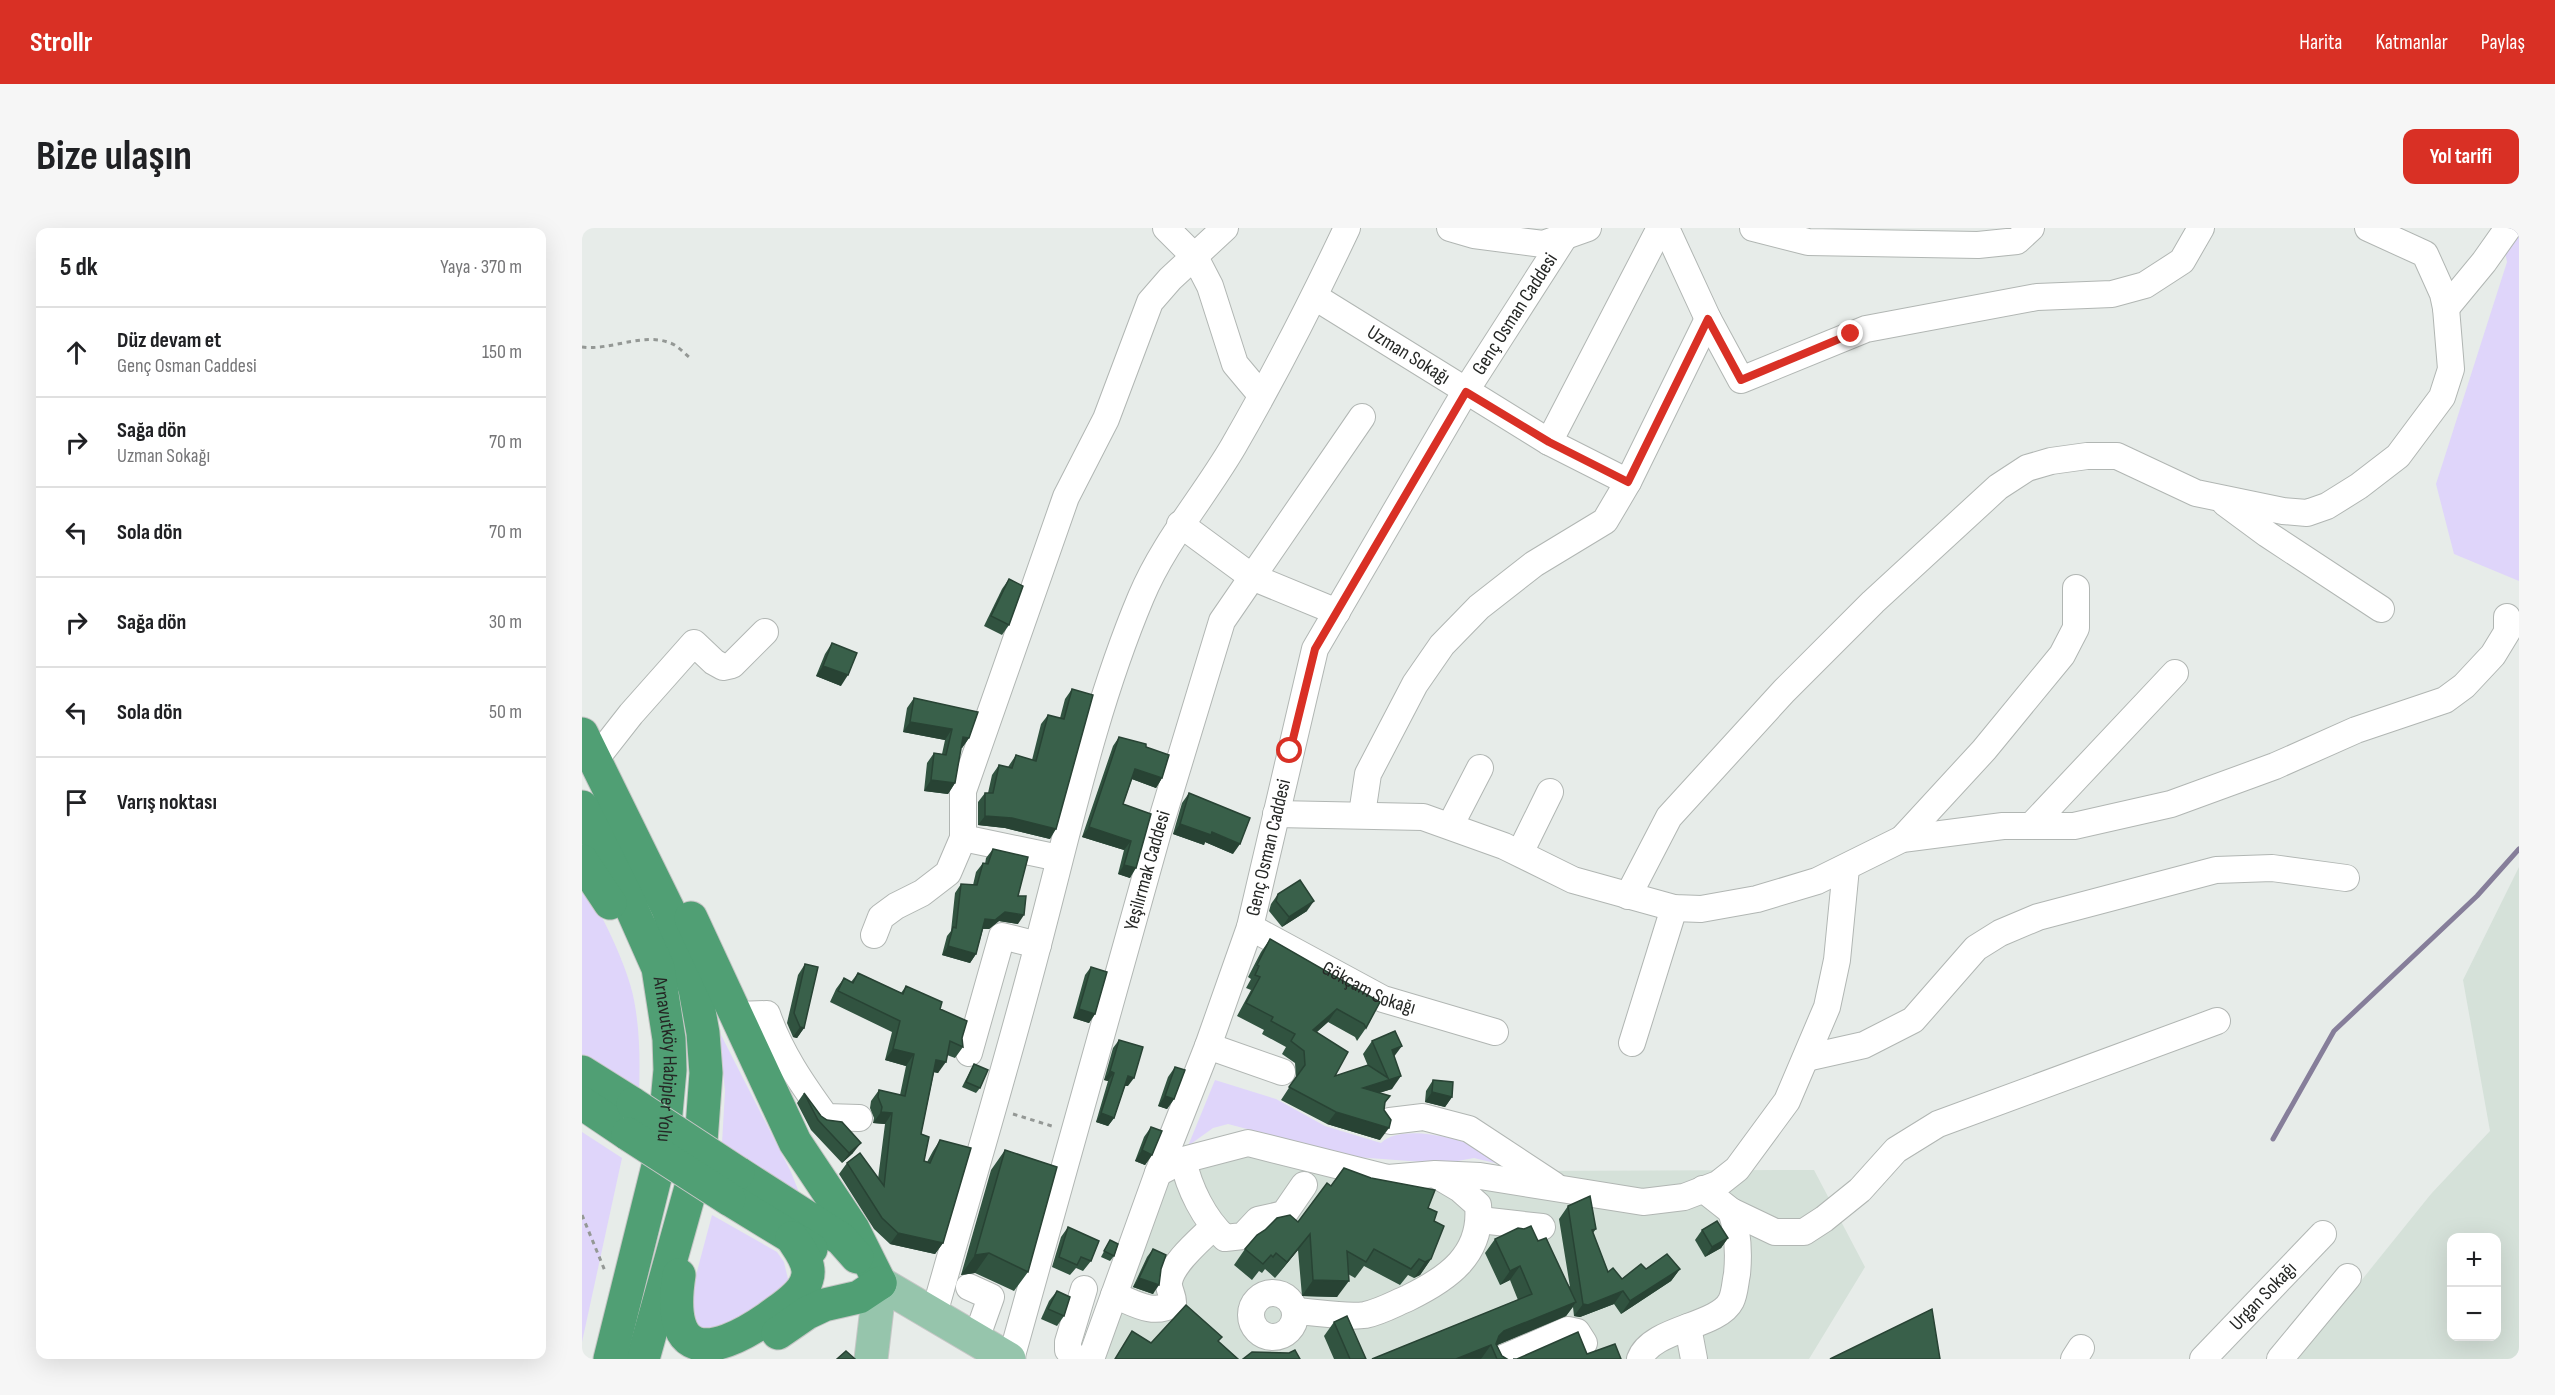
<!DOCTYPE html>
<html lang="tr">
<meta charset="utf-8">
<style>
:root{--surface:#fff;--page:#f6f6f6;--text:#202124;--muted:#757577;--line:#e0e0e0;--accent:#d93025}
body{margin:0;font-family:"Sofia Sans Condensed",sans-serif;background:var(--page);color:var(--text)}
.controls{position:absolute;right:18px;bottom:18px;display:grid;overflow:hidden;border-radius:12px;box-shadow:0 6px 24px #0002}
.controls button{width:54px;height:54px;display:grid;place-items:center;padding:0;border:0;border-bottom:2px solid var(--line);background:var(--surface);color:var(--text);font:30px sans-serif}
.stop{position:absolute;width:18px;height:18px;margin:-14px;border:4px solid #d93025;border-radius:50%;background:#fff}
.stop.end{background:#d93025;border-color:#fff;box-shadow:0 2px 6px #0008}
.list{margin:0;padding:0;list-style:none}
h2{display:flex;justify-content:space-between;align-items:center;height:78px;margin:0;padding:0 24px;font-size:26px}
h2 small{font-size:20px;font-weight:400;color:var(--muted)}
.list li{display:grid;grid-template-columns:39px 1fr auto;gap:18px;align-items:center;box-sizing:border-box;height:90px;padding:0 24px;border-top:2px solid var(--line)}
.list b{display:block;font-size:22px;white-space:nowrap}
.list p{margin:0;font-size:20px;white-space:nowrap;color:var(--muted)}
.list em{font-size:20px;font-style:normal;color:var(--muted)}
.icon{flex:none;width:33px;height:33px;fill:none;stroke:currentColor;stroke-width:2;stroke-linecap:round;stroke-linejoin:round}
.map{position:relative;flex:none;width:1937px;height:1131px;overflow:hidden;border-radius:12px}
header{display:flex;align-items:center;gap:36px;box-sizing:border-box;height:84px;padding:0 30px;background:var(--accent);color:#fff}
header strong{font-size:28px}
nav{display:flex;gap:33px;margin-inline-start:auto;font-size:21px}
.intro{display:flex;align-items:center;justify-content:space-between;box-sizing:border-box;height:144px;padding:0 36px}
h1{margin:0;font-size:42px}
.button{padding:15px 27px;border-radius:12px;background:var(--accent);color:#fff;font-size:21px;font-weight:700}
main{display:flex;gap:36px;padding:0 36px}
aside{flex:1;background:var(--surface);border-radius:12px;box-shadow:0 6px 24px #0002}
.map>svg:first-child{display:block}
.built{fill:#d5e1d9;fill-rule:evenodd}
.green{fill:#dfd5fa}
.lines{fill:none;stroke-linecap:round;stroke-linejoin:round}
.stream{stroke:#867e9a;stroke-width:5}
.minor-casing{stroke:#b1b6b3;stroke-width:28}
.major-casing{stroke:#c6c7c6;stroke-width:35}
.highway-casing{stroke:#c6c7c6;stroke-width:35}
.path{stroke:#949895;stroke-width:3;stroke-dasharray:4.5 4.5;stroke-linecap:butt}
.minor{stroke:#fff;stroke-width:26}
.major{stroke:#96c5ac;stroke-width:33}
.highway{stroke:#509f74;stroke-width:33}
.highway-bridge-casing{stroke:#c6c7c6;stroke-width:35;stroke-linecap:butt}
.highway-bridge{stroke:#509f74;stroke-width:33}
.wall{fill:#315340}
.shaded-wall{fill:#284334}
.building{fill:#39604a;stroke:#284334;stroke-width:1.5}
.route{stroke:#d93025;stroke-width:8}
.labels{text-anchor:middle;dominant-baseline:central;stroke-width:6;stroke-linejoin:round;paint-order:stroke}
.street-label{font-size:20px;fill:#252725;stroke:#e7ece9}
</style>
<header>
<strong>Strollr</strong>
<nav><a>Harita</a><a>Katmanlar</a><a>Paylaş</a></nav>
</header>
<div class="intro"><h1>Bize ulaşın</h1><a class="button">Yol tarifi</a></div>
<main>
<aside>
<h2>5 dk<small>Yaya · 370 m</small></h2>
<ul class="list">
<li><svg class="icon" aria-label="ahead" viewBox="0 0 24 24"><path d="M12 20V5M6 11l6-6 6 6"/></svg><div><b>Düz devam et</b><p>Genç Osman Caddesi</p></div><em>150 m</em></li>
<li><svg class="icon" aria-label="right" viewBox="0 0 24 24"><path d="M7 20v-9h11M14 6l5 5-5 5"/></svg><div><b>Sağa dön</b><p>Uzman Sokağı</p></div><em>70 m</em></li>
<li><svg class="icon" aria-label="left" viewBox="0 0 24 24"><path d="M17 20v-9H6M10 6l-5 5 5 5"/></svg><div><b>Sola dön</b></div><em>70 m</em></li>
<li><svg class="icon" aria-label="right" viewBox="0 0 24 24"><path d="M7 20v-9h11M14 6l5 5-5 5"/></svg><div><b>Sağa dön</b></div><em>30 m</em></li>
<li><svg class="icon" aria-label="left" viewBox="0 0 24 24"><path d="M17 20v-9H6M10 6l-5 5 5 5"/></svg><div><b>Sola dön</b></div><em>50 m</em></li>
<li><svg class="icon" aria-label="arrive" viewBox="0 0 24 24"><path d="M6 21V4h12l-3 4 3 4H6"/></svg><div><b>Varış noktası</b></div></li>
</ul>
</aside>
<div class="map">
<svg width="1937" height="1131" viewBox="0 0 1937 1131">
<rect width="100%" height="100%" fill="#e7ece9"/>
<g class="built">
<path d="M1937,639v492h-221l133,-165 59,-63 -27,-151zM1870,1010h44v98h-44z"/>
<polygon points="661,926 812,956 921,943 1232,942 1283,1039 1227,1131 515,1131 589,948"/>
</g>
<g class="green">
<polygon points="1918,0 1937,0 1937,353 1872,326 1854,256 1925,34"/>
<path d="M0,653c19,32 45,83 52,119 6,31 6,62 5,92l-57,-35z"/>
<polygon points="137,803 209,944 220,972 140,915 143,863"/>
<path d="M633,852l61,19 49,27 56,17c19,-19 73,-6 96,4 9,3 17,10 25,14l-3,3 -25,-6 -22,4h-29l-68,-5 -127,-33 -15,4 -25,18z"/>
<polygon points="0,904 40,930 0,1114"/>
<polygon points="130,987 195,1024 202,1034 206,1051 197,1064 143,1104 120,1104 105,1081"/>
</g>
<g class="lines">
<polyline class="stream" points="1691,911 1752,803 1895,668 1937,621"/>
<g class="minor-casing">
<g id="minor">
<polyline points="584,0 613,29 628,58 653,136 679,167"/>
<polyline points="868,0 892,7 961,16 1006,0"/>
<polyline points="1084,0 1126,91 1159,152 1284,101 1455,69 1530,66 1563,57 1600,33 1619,0"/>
<polyline points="1171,0 1226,14 1396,17 1435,13 1449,0"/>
<path id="s1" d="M733,69l234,145 79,40"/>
<polyline points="1864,80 1902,34 1926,0"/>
<polyline points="967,214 1078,0"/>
<polyline points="1643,275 1685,306 1799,381"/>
<polyline points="598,296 670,349 755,384"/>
<polyline points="13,532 49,486 112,415 132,434 141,439 150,437 183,404"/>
<polyline points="694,586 841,589 922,618 991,652 1092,680 1119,681 1175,671 1235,653 1320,611 1421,598 1492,598 1589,576 1693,538 1774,502 1863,472 1882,458 1911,427 1925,404 1925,389"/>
<polyline points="780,586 786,546 833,456 860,417 897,379 952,336 1023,293 1046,254 1126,91"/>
<polyline points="868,598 898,540"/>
<polyline points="1449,598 1593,445"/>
<polyline points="1320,611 1402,522 1480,427 1494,400 1494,360"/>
<polyline points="938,625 968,564"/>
<polyline points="477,630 381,610 381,563 484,269 524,191 568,74 588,51 643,0"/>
<polyline points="1046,668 1087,589 1202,463 1291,374 1416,259 1445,240 1469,233 1505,228 1535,228 1614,265 1701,283 1725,285 1745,278 1777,258 1816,228 1860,169 1869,141 1864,80 1861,66 1843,26 1786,0"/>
<path id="s2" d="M668,699l133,72 112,33"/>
<polyline points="292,707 299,689 314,678 340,665 366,645 381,610"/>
<path d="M154,787l31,-1c13,38 35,70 59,103l33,1"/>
<polyline points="1050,815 1092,680"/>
<polyline points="626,818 700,844"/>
<polyline points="387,825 420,708 456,717"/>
<polyline points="1224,830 1282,817 1331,792 1394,720 1418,705 1456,689 1634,642 1690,640 1764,650"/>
<polyline points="808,893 841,889 887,901 972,957"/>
<path d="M601,932c6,28 21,59 42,78l18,-2 15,-16 26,-6 20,-29"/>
<polyline points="576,945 601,932 666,915 806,950 853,946 898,948 1061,974 1102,969 1136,956 1155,941 1205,873 1245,779 1255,732 1264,640"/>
<polyline points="1121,961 1149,983 1193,1004 1222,1004 1242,991 1278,962 1314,922 1356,896 1635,793"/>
<polyline points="898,992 960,999"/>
<polyline points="387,1059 409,1069 394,1111"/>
<circle cx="691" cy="1087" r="22"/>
<path d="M532,1067c20,8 39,21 59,9 1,-8 -5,-14 -4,-22 3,-19 31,-42 44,-55"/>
<path d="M713,1083c21,1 50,7 70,4 15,-3 29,-11 43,-17 39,-19 75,-43 70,-93l-18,-16 -22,-13"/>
<path d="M352,1086c36,-128 75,-256 108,-385 29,-111 54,-225 99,-332 23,-55 62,-99 92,-150 41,-71 79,-145 114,-219"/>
<polyline points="1106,1099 1112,1131"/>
<path id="s3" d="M429,1131l147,-527 64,-211 140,-204"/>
<polyline points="494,1131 486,1122 486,1114 502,1061"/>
<path id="s4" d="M509,1131l67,-186 50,-127 42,-119 65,-278 150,-257 100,-156"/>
<polyline points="919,1131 986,1102 995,1104 1002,1115"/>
<path d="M1058,1131c11,-31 78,-32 91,-58 4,-8 4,-18 6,-27 2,-21 1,-43 -6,-63"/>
<polyline points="1492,1131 1499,1120"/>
<path id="s5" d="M1621,1131l120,-125"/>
<polyline points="1698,1131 1766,1049"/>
</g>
</g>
<g class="major-casing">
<polyline id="major" points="289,1131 298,1055 427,1131"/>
</g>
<g class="highway-casing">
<g id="highway">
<polyline points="0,506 86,681 113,761 121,805 124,845 118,927 61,1131"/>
<path id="s6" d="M0,579l45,91 31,70 11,71 1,31 -7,76 -53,213"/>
<polyline points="0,633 28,675"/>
<polyline points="109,690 213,914 271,1001 298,1055"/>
<polyline points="0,844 51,876"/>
<polyline points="0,875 46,906"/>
<polyline points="156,945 259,1011 275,1029"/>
<polyline points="147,971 229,1021"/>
<path d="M97,1047c-13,84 30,84 89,43 13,-10 35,-22 39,-39 5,-15 -8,-30 -15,-41"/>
<polyline points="196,1105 225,1085 242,1077 277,1069 298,1055"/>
</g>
</g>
<g class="path">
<path d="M0,119c27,4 62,-15 88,-4 7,2 14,10 19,14"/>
<polyline points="431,886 473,899"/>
<polyline points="0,987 23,1043"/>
</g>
<use href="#minor" class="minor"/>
<use href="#major" class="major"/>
<use href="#highway" class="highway"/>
<g class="highway-bridge-casing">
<g id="highway-bridge">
<polyline points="51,876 156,945"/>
<polyline points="46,906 147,971"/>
</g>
</g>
<use href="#highway-bridge" class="highway-bridge"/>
</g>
<g class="wall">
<polygon points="427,351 427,397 420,407 402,398 420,361"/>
<polygon points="250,415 259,458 234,448 243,426"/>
<polygon points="490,461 468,611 423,600 396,597 396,574 403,565 406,565 410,547 417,537 426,539 434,527 450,532 459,496 466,487 478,490 483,471"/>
<polygon points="332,470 387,510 380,520 379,520 373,555 366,566 342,563 345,535 352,525 360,526 363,512 321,504 325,480"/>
<polygon points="537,509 564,519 580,550 574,560 550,551 541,576 569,586 548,650 536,646 542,622 500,609 531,518"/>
<polygon points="607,565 651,626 623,614 622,617 591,606 600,575"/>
<polygon points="411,621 436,668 436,696 417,693 407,701 401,701 394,726 388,735 360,727 365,708 369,703 373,665 379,656 391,657 394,644 401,635 403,636 404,630"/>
<polygon points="696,666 725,683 700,699 687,683 689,676"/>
<polygon points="688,711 798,774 784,800 775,813 773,809 746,794 735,804 753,848 786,838 781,826 790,813 812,828 810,861 796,865 808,868 803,875 798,912 745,896 699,872 714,849 713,835 700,826 704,819 680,806 682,802 655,788 669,762 664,760 669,751 666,749 679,724"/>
<polygon points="223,736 222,800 215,810 211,809 205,795 216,747"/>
<polygon points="509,739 513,786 507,795 491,790 503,747"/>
<polygon points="276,745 319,765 324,758 358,781 380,810 381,819 373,830 365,827 356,845 352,844 339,906 342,933 345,934 351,923 358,912 361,1015 353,1026 308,1016 292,1001 257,946 265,935 296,951 303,896 291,895 292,890 288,880 289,873 297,862 318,867 324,838 303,832 310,804 248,774 254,761 262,750 269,754"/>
<polygon points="537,812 546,858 543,858 532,890 526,898 514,894 526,853 522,852 531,820"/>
<polygon points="392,836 398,860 394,865 380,859 389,841"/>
<polygon points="593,839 592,871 585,881 576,878 586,849"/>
<polygon points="851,852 870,869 863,879 843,874 844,863"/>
<polygon points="222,865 239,888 245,892 271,925 260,935 229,902 215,875"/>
<polygon points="569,899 570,927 563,937 553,933 562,909"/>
<polygon points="423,922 446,1044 432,1063 393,1045 379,1047 409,942"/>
<polygon points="749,958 846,980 852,993 849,1031 838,1047 832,1050 826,1047 818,1057 782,1038 773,1050 766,1046 755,1069 720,1068 716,1022 693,1050 683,1041 680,1045 677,1043 670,1052 652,1037 663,1021 716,994"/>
<polygon points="986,978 1014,1001 1011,1005 1026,1044 1040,1051 1064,1041 1098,1041 1089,1053 1039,1086 1032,1076 998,1089 992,1088 991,1079 984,1088 915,1117 920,1128 925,1131 790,1131 936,1072 928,1052 918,1057 903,1025 913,1011 956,1013 988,1059 977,991"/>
<polygon points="486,999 509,1033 501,1043 494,1040 488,1047 470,1039 479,1009"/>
<polygon points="1120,1002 1146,1010 1139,1020 1123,1029 1113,1012"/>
<polygon points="528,1012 532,1028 528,1033 519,1029"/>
<polygon points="571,1021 579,1041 571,1066 551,1059 565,1029"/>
<polygon points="475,1063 482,1088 475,1098 459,1091 467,1073"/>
<polygon points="752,1094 784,1131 752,1131 742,1108"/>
</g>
<g class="shaded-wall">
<polygon points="241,438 266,447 259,458 234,448"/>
<polygon points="328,494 370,501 363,512 321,504"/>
<polygon points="381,509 387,510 380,520 374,519"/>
<polygon points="553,541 580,550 574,560 547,550"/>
<polygon points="349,552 373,555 366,566 342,563"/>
<polygon points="403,588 430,590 474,601 468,611 423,600 396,597"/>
<polygon points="598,596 630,604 658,616 651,626 623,614 622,617 591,606"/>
<polygon points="507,599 549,613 542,622 500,609"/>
<polygon points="542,637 554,640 548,650 536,646"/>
<polygon points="732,673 725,683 700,699 707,689"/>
<polygon points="423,684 442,687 436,696 417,693 407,701 397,700 403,691"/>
<polygon points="366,718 394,726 388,735 360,727"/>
<polygon points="497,781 513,786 507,795 491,790"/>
<polygon points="755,781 746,794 723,814 731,802"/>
<polygon points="218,799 222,800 215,810 211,809"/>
<polygon points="820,818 811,830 810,822"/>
<polygon points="311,821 332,826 324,838 303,832"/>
<polygon points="354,832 364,834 356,845 346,843"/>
<polygon points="528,843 532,845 526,853 522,852"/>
<polygon points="546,848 552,850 546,858 541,857"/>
<polygon points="819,848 810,861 772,873 781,860"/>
<polygon points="850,864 870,869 863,879 843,874"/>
<polygon points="583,868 592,871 585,881 576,878"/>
<polygon points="299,884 310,885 303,896 291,895"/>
<polygon points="754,884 807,900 798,912 745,896"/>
<polygon points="519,885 532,890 526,898 514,894"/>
<polygon points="279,915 271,925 260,935 267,925"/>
<polygon points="560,922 570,927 563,937 553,933"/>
<polygon points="316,1005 361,1015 353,1026 308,1016"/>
<polygon points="728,1006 716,1022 693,1050 705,1034"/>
<polygon points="1146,1010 1139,1020 1123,1029 1130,1019"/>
<polygon points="407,1025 393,1045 379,1047 393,1027"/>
<polygon points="849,1031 838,1047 832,1050 843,1034"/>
<polygon points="938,1038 928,1052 918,1057 928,1043"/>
<polygon points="1098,1041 1089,1053 1039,1086 1048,1073"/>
<polygon points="557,1050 577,1057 571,1066 551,1059"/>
<polygon points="731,1052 767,1053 755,1069 720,1068"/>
<polygon points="1041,1063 1032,1076 998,1089 992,1088 1001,1076"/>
<polygon points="994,1074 984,1088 913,1118 917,1108 922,1103"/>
<polygon points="909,1117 899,1131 874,1131"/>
</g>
<g class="building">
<polygon points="427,351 441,358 427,397 409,388"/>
<polygon points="250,415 275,425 266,447 241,438"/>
<polygon points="490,461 511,467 474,601 430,590 403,588 403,565 411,565 417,537 430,540 434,527 454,533 466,487 482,491"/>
<polygon points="332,470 396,484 387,510 381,509 373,555 349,552 352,525 364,527 370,501 328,494"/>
<polygon points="537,509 564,516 564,519 587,527 580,550 553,541 541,576 569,586 554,640 542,637 549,613 507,599"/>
<polygon points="607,565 668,590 658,616 630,604 629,607 598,596"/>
<polygon points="411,621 446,629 436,668 444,668 442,687 423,684 413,692 403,691 394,726 366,718 371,699 374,700 379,656 395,657 401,635 406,636"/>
<polygon points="718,652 732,673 707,689 694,673 696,666"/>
<polygon points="688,711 798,774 784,800 782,796 755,781 731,802 766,824 753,848 786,837 806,850 790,813 813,803 820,818 810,822 819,848 781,860 808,868 803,874 802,882 809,892 807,900 754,884 707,859 723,837 722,823 709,813 713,806 689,793 691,789 664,775 678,749 673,747 677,738 675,737"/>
<polygon points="223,736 236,739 222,800 218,799 212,785"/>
<polygon points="509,739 525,744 513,786 497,781"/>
<polygon points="276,745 321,766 324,758 360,774 358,781 385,793 380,810 381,819 368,813 364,834 354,832 339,906 347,909 342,933 348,935 358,912 389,920 361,1015 316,1005 300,990 265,935 278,925 302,958 310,885 299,884 300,879 296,869 297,862 323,868 332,826 311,821 318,793 256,763 262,750 271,755"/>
<polygon points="537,812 561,819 552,850 546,848 532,890 519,885 532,845 528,843"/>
<polygon points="392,836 406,842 398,860 384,854"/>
<polygon points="593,839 603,842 592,871 583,868"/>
<polygon points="851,852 871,854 870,869 850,864"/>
<polygon points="222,865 239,888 245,892 260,894 279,915 267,925 236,892"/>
<polygon points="569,899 580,903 570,927 560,922"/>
<polygon points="423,922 475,939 446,1044 407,1025 393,1027"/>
<polygon points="762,940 789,950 853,962 846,980 855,984 852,993 862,998 849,1031 843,1034 837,1031 829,1041 792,1021 784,1034 765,1023 767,1053 731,1052 728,1006 705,1034 694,1025 691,1029 689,1027 681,1036 663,1021 675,1007 683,1002 695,990 708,987 716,994 745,955 749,958"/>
<polygon points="1008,968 1014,1001 1010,1002 1026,1044 1031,1040 1040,1051 1059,1036 1064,1041 1085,1026 1098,1041 1048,1073 1041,1063 1006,1077 1001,1076 986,978"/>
<polygon points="1135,993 1146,1010 1130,1019 1120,1002"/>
<polygon points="949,998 956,1013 964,1010 994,1074 922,1103 917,1108 914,1116 920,1128 925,1131 915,1131 909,1117 874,1131 790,1131 950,1066 938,1038 928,1043 913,1011 936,1000 942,1001"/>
<polygon points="486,999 517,1013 509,1033 499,1029 495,1037 477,1029"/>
<polygon points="528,1012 536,1016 532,1028 522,1023"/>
<polygon points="571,1021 584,1027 579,1041 577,1057 557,1050"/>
<polygon points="475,1063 488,1069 482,1088 466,1081"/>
<polygon points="604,1077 640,1109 636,1113 656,1131 533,1131 550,1103 569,1115"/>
<polygon points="1350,1081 1358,1131 1248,1131"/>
<polygon points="765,1088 784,1131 768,1131 752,1094"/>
<polygon points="996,1104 1005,1126 1033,1116 1039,1131 931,1131 935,1131"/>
<polygon points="713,1122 718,1131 661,1131 670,1124 707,1125"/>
<polygon points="264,1123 273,1131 255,1131"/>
</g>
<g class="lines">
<polyline class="route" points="708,523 733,421 884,164 967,214 1046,254 1126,91 1159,152 1269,106"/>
</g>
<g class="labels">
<g class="street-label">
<text stroke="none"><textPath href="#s4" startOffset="1136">Genç Osman Caddesi</textPath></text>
<text stroke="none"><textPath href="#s1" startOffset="110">Uzman Sokağı</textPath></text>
<text stroke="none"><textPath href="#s4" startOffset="542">Genç Osman Caddesi</textPath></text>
<text stroke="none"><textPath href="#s3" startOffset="507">Yeşilırmak Caddesi</textPath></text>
<text stroke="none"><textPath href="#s2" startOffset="134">Gökçam Sokağı</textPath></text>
<text stroke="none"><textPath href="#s6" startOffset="270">Arnavutköy Habipler Yolu</textPath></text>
<text stroke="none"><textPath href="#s5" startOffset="87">Urgan Sokağı</textPath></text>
</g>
</g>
</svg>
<div class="controls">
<button>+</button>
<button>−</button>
</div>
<div class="stop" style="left:708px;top:523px"></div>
<div class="stop end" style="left:1269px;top:106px"></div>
</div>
</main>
